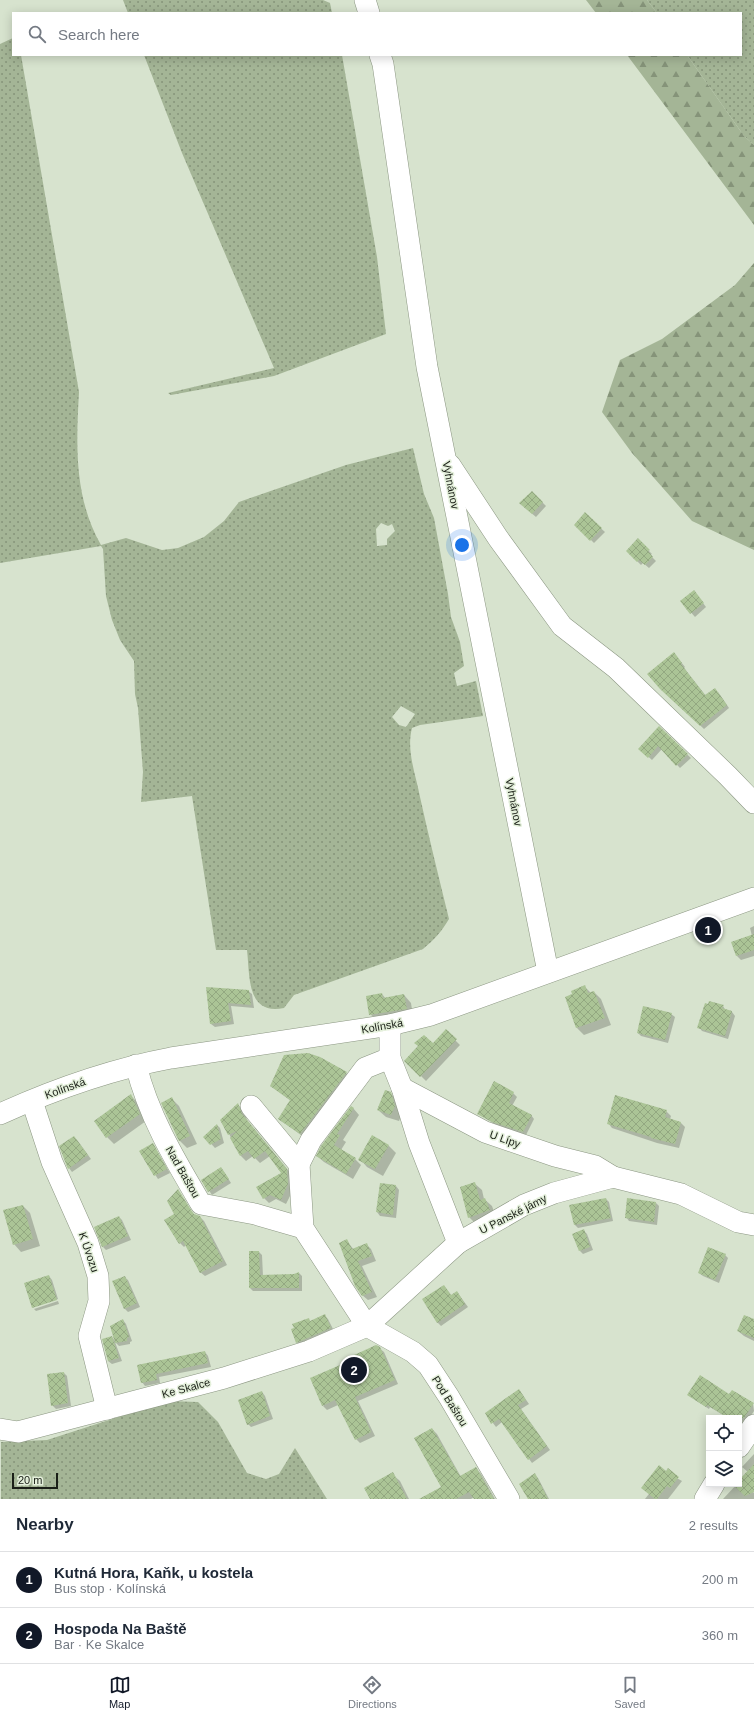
<!DOCTYPE html>
<meta charset="utf-8">
<style>
:root{--surface:#fff;--page:#f2f2f3;--text:#1f2937;--muted:#747a83;--line:#e0e1e3;--accent:#111827}
body{margin:0;font-family:Helvetica,sans-serif;background:var(--page);color:var(--text)}
.controls{position:absolute;right:12px;bottom:12px;display:grid;overflow:hidden;border-radius:0px;box-shadow:0 2px 10px #0003}
.controls button{width:36px;height:36px;display:grid;place-items:center;padding:0;border:0;border-bottom:1px solid var(--line);background:var(--surface);color:var(--text);font:20px sans-serif}
.scale{position:absolute;left:12px;bottom:10px;width:46px;box-sizing:border-box;padding-left:4px;border:2px solid #1a1f17;border-top:0;font-size:11px;line-height:14px;white-space:nowrap;color:#1a1f17;-webkit-text-stroke:3px #e4f0db;paint-order:stroke}
.you{position:absolute;left:462px;top:545px;width:14px;height:14px;margin:-10px;border:3px solid #fff;border-radius:50%;background:#1a73e8;box-shadow:0 0 0 6px #1a73e833}
.badge{display:grid;place-items:center;width:26px;height:26px;border-radius:50%;background:var(--accent);color:#fff;font-size:13px;font-weight:700}
.pin{position:absolute;translate:-50% -50%;border:2px solid #fff;box-shadow:0 1px 4px #0006}
.list{margin:0;padding:0;list-style:none}
h2{display:flex;justify-content:space-between;align-items:center;height:52px;margin:0;padding:0 16px;font-size:17px}
h2 small{font-size:13px;font-weight:400;color:var(--muted)}
.list li{display:grid;grid-template-columns:26px 1fr auto;gap:12px;align-items:center;box-sizing:border-box;height:56px;padding:0 16px;border-top:1px solid var(--line)}
.list b{display:block;font-size:15px;white-space:nowrap}
.list p{margin:0;font-size:13px;white-space:nowrap;color:var(--muted)}
.list em{font-size:13px;font-style:normal;color:var(--muted)}
.icon{flex:none;width:22px;height:22px;fill:none;stroke:currentColor;stroke-width:2;stroke-linecap:round;stroke-linejoin:round}
.map{position:relative;flex:none;width:754px;height:1499px;overflow:hidden}
.search{position:absolute;background:var(--surface);box-shadow:0 2px 10px #0003;left:12px;right:12px;top:12px;height:44px;display:flex;align-items:center;gap:10px;box-sizing:border-box;padding:0 14px;border-radius:0px;color:var(--muted);font-size:15px}
.sheet{height:164px;background:var(--surface)}
nav{display:flex;justify-content:space-around;align-items:center;box-sizing:border-box;height:56px;border-top:1px solid var(--line);background:var(--surface);font-size:11px;color:var(--muted)}
nav a{display:grid;justify-items:center;gap:2px}
nav .on{color:var(--accent)}
.map>svg:first-child{display:block}
.grass{fill:url(#grass-dots);fill-rule:evenodd}
.forest{fill:url(#forest-firs)}
.shadow{fill:#0003}
.building{fill:url(#building-cross-hatch)}
.lines{fill:none;stroke-linecap:round;stroke-linejoin:round}
.minor-casing{stroke:#8b9682;stroke-width:22}
.minor{stroke:#fff;stroke-width:21}
.labels{text-anchor:middle;dominant-baseline:central;stroke-width:3;stroke-linejoin:round;paint-order:stroke}
.street-label{font-size:11px;fill:#1a1f17;stroke:#e4f0db}
</style>
<div class="map">
<svg width="754" height="1499" viewBox="0 0 754 1499">
<defs>
<pattern id="grass-dots" width="8" height="8" patternUnits="userSpaceOnUse"><rect width="8" height="8" fill="#a4b596"/><path d="M2 2h.1M6 6h.1" fill="none" stroke="#859379" stroke-width="1.8" stroke-linecap="round"/></pattern>
<pattern id="forest-firs" width="22" height="20" patternUnits="userSpaceOnUse"><rect width="22" height="20" fill="#a4b596"/><path d="M5 1l3.5 6h-7zM16 11l3.5 6h-7z" fill="#859379"/></pattern>
<pattern id="building-cross-hatch" width="8" height="8" patternUnits="userSpaceOnUse"><rect width="8" height="8" fill="#abc496"/><path d="M0 0l8 8M0 8l8-8" fill="none" stroke="#93a881"/></pattern>
</defs>
<rect width="100%" height="100%" fill="#d7e3ce"/>
<g class="grass">
<polygon points="123,0 323,0 330,3 332,13 128,13"/>
<polygon points="647,0 754,0 754,145 744,136 687,55 741,55 741,13 657,13"/>
<path d="M13,38v17h8l58,337c-3,53 -5,106 22,153l25,-7 36,12 16,-2 26,-11 20,-16 15,-19 107,-37 67,-17 11,46 10,24 14,76 3,23 9,25 4,24 -10,7 3,13 19,-5 7,35 -63,9 -8,3c-6,23 4,47 8,69 9,41 19,81 29,122 -7,12 -15,21 -26,30l-129,46 -10,13c-38,8 -34,-33 -37,-58h-31l-24,-154 -51,6 2,-30 -5,-64 -3,-14 -1,-33 -14,-21 -8,-20 -6,-24 -3,-47 -2,-3 -101,17v-519zM381,523l7,3 4,-2 3,7 -8,8v6l-10,1 -1,-17zM401,706l14,8 -9,13 -7,-2 -7,-8z"/>
<polygon points="144,55 342,55 377,257 386,334 274,376 171,395 168,393 274,368 182,153"/>
<polygon points="168,1401 198,1402 218,1422 247,1473 266,1479 279,1474 295,1448 327,1499 1,1499 1,1442 47,1440"/>
</g>
<g class="forest">
<polygon points="586,0 647,0 657,13 596,13"/>
<polygon points="627,55 687,55 744,136 754,145 754,225"/>
<polygon points="754,263 754,550 692,521 632,453 602,412 620,360 662,339 735,285"/>
</g>
<g class="shadow">
<polygon points="532,492 546,506 536,517 524,507"/>
<polygon points="585,514 605,532 594,543 575,524"/>
<polygon points="638,540 652,554 650,555 656,561 649,568 643,563 641,565 627,551"/>
<polygon points="697,595 706,607 695,617 682,602"/>
<polygon points="677,657 685,667 684,668 706,696 718,692 729,708 704,729 665,692"/>
<polygon points="659,728 691,758 680,768 662,749 652,760 640,749"/>
<polygon points="754,926 754,956 741,960 737,956 732,942 752,936 750,928"/>
<polygon points="585,987 591,993 594,992 601,999 611,1025 584,1035 577,1028 566,997 573,995"/>
<polygon points="207,988 248,991 252,994 254,1008 231,1006 234,1024 215,1027 211,1024"/>
<polygon points="382,994 386,999 404,995 411,1003 413,1016 378,1021 370,1014"/>
<polygon points="723,1006 726,1011 732,1012 735,1016 728,1039 702,1031 699,1027"/>
<polygon points="671,1014 675,1017 668,1043 641,1036 638,1033"/>
<polygon points="446,1031 460,1045 426,1081 406,1061 433,1045"/>
<polygon points="319,1058 346,1073 351,1078 305,1138 279,1119 291,1101 271,1086"/>
<polygon points="390,1093 398,1101 402,1114 399,1121 386,1117 378,1110"/>
<polygon points="513,1093 517,1097 512,1106 531,1115 534,1119 526,1135 496,1125 479,1114"/>
<polygon points="131,1096 138,1103 146,1121 114,1144 107,1137"/>
<polygon points="172,1099 179,1106 197,1144 187,1148 180,1141 162,1103"/>
<polygon points="238,1105 243,1109 247,1120 292,1175 293,1190 286,1204 276,1199 269,1203 264,1198 282,1174 270,1156 260,1163 253,1156 246,1161 241,1156 222,1121"/>
<polygon points="353,1108 359,1115 343,1140 346,1142 341,1150 355,1159 361,1165 353,1179 324,1162 317,1156"/>
<polygon points="666,1111 671,1116 670,1119 681,1123 685,1127 679,1148 657,1143 612,1128 608,1123"/>
<polygon points="217,1125 220,1128 224,1143 215,1148 205,1137"/>
<polygon points="372,1137 389,1146 396,1153 383,1176 367,1167 360,1159"/>
<polygon points="77,1140 91,1159 72,1172 69,1168 61,1147"/>
<polygon points="153,1144 170,1173 158,1179 140,1152"/>
<polygon points="224,1172 231,1183 212,1195 202,1180"/>
<polygon points="474,1183 482,1190 484,1199 492,1206 496,1217 476,1224 469,1217"/>
<polygon points="381,1184 396,1186 399,1190 396,1218 380,1216 377,1212"/>
<polygon points="178,1191 194,1215 200,1217 204,1221 227,1265 205,1276 200,1272 186,1245 184,1247 180,1243 175,1214"/>
<polygon points="606,1199 609,1202 613,1221 578,1228 575,1225"/>
<polygon points="656,1203 659,1206 657,1225 629,1221 626,1217"/>
<polygon points="23,1206 30,1213 40,1246 21,1252 14,1244"/>
<polygon points="119,1217 122,1220 131,1240 106,1250 103,1247"/>
<polygon points="584,1231 587,1234 593,1250 583,1254 580,1251"/>
<polygon points="347,1241 354,1250 366,1244 371,1249 376,1261 362,1266 377,1297 368,1300 362,1295"/>
<polygon points="259,1252 262,1255 263,1276 294,1275 299,1273 302,1276 302,1291 253,1291 250,1288"/>
<polygon points="725,1255 728,1258 719,1283 703,1276 699,1273"/>
<polygon points="49,1276 52,1280 58,1299 34,1307 34,1308 33,1308"/>
<polygon points="124,1277 128,1280 140,1307 128,1312 125,1309"/>
<polygon points="444,1286 452,1296 457,1292 468,1307 441,1326 437,1322"/>
<polygon points="58,1301 59,1304 36,1311 34,1309"/>
<polygon points="325,1316 328,1319 334,1331 300,1345 297,1342 308,1319 311,1322"/>
<polygon points="123,1320 126,1324 132,1341 130,1342 130,1344 119,1346 115,1342 122,1361 112,1364 108,1361 112,1337 115,1341"/>
<polygon points="754,1320 754,1341 744,1336 738,1331"/>
<polygon points="379,1348 384,1352 398,1384 358,1401 375,1436 360,1443 356,1439 338,1405 327,1410 323,1406"/>
<polygon points="205,1352 208,1356 211,1367 159,1377 160,1383 145,1386 142,1382 138,1366"/>
<polygon points="64,1373 67,1376 71,1406 56,1409 52,1405"/>
<polygon points="262,1392 265,1396 273,1419 251,1427 248,1424"/>
<polygon points="522,1394 529,1404 521,1409 550,1450 532,1463 502,1422 496,1427 486,1414"/>
<polygon points="688,1395 730,1395 753,1404 754,1411 743,1428 739,1425 739,1418 728,1418 710,1407 709,1409"/>
<polygon points="432,1429 437,1434 461,1477 476,1468 481,1474 495,1499 475,1499 474,1497 471,1499 435,1499 443,1487"/>
<polygon points="754,1454 754,1490 752,1491 754,1493 754,1499 723,1499 737,1484 739,1484 739,1482 748,1472 742,1467"/>
<polygon points="666,1472 682,1481 668,1499 645,1499"/>
<polygon points="392,1474 400,1481 409,1499 371,1499"/>
<polygon points="535,1475 538,1478 549,1499 529,1499"/>
</g>
<g class="building">
<polygon points="532,491 543,502 532,514 519,503"/>
<polygon points="585,512 602,528 590,541 574,525"/>
<polygon points="638,538 650,550 648,551 653,557 645,565 639,560 637,562 626,551"/>
<polygon points="694,590 704,603 690,614 680,601"/>
<polygon points="674,652 682,663 681,664 705,695 715,688 727,705 700,726 660,689 647,674"/>
<polygon points="659,726 688,754 676,766 658,746 648,758 638,749"/>
<polygon points="754,934 754,950 736,956 731,942"/>
<polygon points="585,985 588,993 594,991 605,1018 576,1028 565,997 572,994 571,991"/>
<polygon points="206,987 249,990 251,1005 228,1003 231,1021 210,1024"/>
<polygon points="382,993 383,998 404,994 407,1009 369,1015 366,996"/>
<polygon points="709,1001 724,1005 722,1008 732,1011 725,1036 697,1028 705,1003 708,1004"/>
<polygon points="643,1006 672,1013 665,1040 637,1033"/>
<polygon points="446,1029 457,1039 420,1077 404,1061 418,1046 414,1043 424,1035 433,1043"/>
<polygon points="308,1053 320,1057 347,1072 300,1134 278,1119 290,1100 270,1086 284,1055"/>
<polygon points="494,1081 514,1092 509,1103 532,1115 523,1132 492,1122 477,1114"/>
<polygon points="385,1090 391,1092 395,1106 391,1115 377,1110"/>
<polygon points="131,1094 140,1114 106,1138 94,1121"/>
<polygon points="615,1095 667,1110 665,1117 681,1122 675,1144 651,1138 651,1137 607,1124"/>
<polygon points="172,1097 190,1136 179,1141 161,1103"/>
<polygon points="238,1103 242,1114 287,1169 288,1184 281,1200 270,1195 263,1199 256,1187 281,1173 265,1151 254,1159 248,1151 240,1156 230,1138 237,1131 228,1135 220,1120"/>
<polygon points="351,1106 354,1108 337,1134 340,1135 334,1145 356,1158 346,1174 316,1156 321,1146"/>
<polygon points="217,1124 221,1139 210,1145 203,1137"/>
<polygon points="372,1135 389,1145 375,1169 358,1160"/>
<polygon points="74,1136 88,1155 68,1169 59,1146"/>
<polygon points="153,1143 167,1169 154,1176 139,1151"/>
<polygon points="221,1167 229,1179 208,1192 201,1180"/>
<polygon points="475,1182 480,1200 485,1198 490,1210 468,1218 460,1187"/>
<polygon points="380,1183 396,1185 393,1215 376,1212"/>
<polygon points="178,1189 191,1210 194,1214 200,1216 223,1261 200,1273 183,1241 179,1244 164,1220 174,1214 167,1201"/>
<polygon points="606,1198 611,1218 574,1225 569,1205"/>
<polygon points="627,1198 656,1202 654,1222 625,1218"/>
<polygon points="23,1205 33,1239 13,1245 3,1210"/>
<polygon points="119,1216 128,1236 102,1247 94,1227"/>
<polygon points="584,1229 590,1247 579,1251 572,1234"/>
<polygon points="347,1239 352,1249 367,1243 372,1256 358,1261 372,1292 362,1296 355,1286 339,1243"/>
<polygon points="708,1247 726,1254 715,1280 698,1273"/>
<polygon points="249,1251 259,1251 260,1275 294,1274 299,1272 299,1288 249,1288"/>
<polygon points="49,1275 57,1300 32,1308 24,1283"/>
<polygon points="125,1276 137,1303 124,1309 112,1281"/>
<polygon points="444,1285 451,1295 457,1291 465,1304 437,1323 422,1299"/>
<polygon points="325,1314 331,1328 296,1343 291,1329 294,1328 292,1324 309,1318 310,1321"/>
<polygon points="744,1315 754,1319 754,1338 737,1331"/>
<polygon points="123,1319 129,1337 127,1338 127,1341 115,1343 110,1326"/>
<polygon points="112,1336 119,1358 108,1361 102,1339"/>
<polygon points="376,1345 380,1347 395,1380 355,1397 371,1432 355,1440 335,1400 322,1406 310,1378 354,1359 352,1356"/>
<polygon points="205,1351 208,1363 156,1374 157,1380 141,1383 137,1365"/>
<polygon points="64,1372 68,1403 51,1406 47,1374"/>
<polygon points="700,1375 729,1394 732,1390 754,1403 744,1418 728,1418 707,1405 706,1407 687,1395"/>
<polygon points="519,1389 526,1400 518,1405 547,1446 528,1460 499,1419 491,1424 485,1413"/>
<polygon points="262,1391 270,1416 247,1425 238,1400"/>
<polygon points="432,1428 460,1476 476,1467 494,1499 474,1499 469,1492 456,1499 419,1499 441,1487 414,1438"/>
<polygon points="754,1464 754,1492 745,1496 734,1486 739,1484 739,1480"/>
<polygon points="659,1465 666,1471 668,1468 679,1477 670,1488 667,1486 657,1499 655,1499 641,1488"/>
<polygon points="393,1472 407,1499 370,1499 364,1488"/>
<polygon points="535,1473 548,1499 528,1499 519,1484"/>
</g>
<g class="lines">
<g class="minor-casing">
<g id="minor">
<polyline points="365,0 369,13"/>
<polyline points="380,55 383,64 427,367 548,972"/>
<polyline points="450,465 498,538 562,626 616,668 728,776 754,803"/>
<polyline points="390,1025 390,1058 402,1088 419,1143 458,1243"/>
<path d="M136,1065c12,50 39,95 65,139l54,10 48,14"/>
<polyline points="402,1088 485,1132 555,1156 595,1166 613,1177"/>
<polyline points="32,1101 52,1162 88,1243 98,1276 99,1301 89,1336 107,1409"/>
<polyline points="251,1106 299,1164 303,1228 367,1326 413,1352 428,1365 449,1397 509,1499"/>
<path d="M0,1114c55,-25 112,-45 171,-56l219,-33 41,-10 323,-117"/>
<polyline points="299,1164 311,1140 365,1068 390,1058"/>
<polyline points="0,1429 18,1432 224,1378 309,1351 367,1326 458,1243 524,1205 554,1193 613,1177 681,1194 738,1222 754,1225"/>
<polyline points="739,1447 754,1425"/>
<polyline points="705,1499 714,1484"/>
</g>
</g>
<use href="#minor" class="minor"/>
</g>
<g class="labels">
<g class="street-label">
<text transform="translate(451 485) rotate(79)">Vyhnánov</text>
<text transform="translate(514 802) rotate(79)">Vyhnánov</text>
<text transform="translate(382 1026) rotate(-10)">Kolínská</text>
<text transform="translate(65 1088) rotate(-20)">Kolínská</text>
<text transform="translate(505 1139) rotate(19)">U Lípy</text>
<text transform="translate(183 1172) rotate(60)">Nad Baštou</text>
<text transform="translate(513 1214) rotate(-27)">U Panské jámy</text>
<text transform="translate(89 1252) rotate(71)">K Úvozu</text>
<text transform="translate(186 1388) rotate(-15)">Ke Skalce</text>
<text transform="translate(450 1401) rotate(58)">Pod Baštou</text>
</g>
</g>
</svg>
<div class="controls">
<button><svg class="icon" aria-label="locate" viewBox="0 0 24 24"><circle cx="12" cy="12" r="6"/><path d="M12 2v4M12 18v4M2 12h4M18 12h4"/></svg></button>
<button><svg class="icon" aria-label="layers" viewBox="0 0 24 24"><path d="M12 4l9 5-9 5-9-5zM3 14l9 5 9-5"/></svg></button>
</div>
<div class="scale">20 m</div>
<div class="you"></div>
<div class="pin badge" style="left:708px;top:930px">1</div>
<div class="pin badge" style="left:354px;top:1370px">2</div>
<div class="search"><svg class="icon" aria-label="search" viewBox="0 0 24 24"><circle cx="10" cy="10" r="6"/><path d="M15 15l6 6"/></svg>Search here</div>
</div>
<section class="sheet">
<h2>Nearby<small>2 results</small></h2>
<ul class="list">
<li><span class="badge">1</span><div><b>Kutná Hora, Kaňk, u kostela</b><p>Bus stop · Kolínská</p></div><em>200 m</em></li>
<li><span class="badge">2</span><div><b>Hospoda Na Baště</b><p>Bar · Ke Skalce</p></div><em>360 m</em></li>
</ul>
</section>
<nav>
<a class="on"><svg class="icon" aria-label="map" viewBox="0 0 24 24"><path d="M3 6l6-2 6 2 6-2v14l-6 2-6-2-6 2zM9 4v14M15 6v14"/></svg>Map</a>
<a><svg class="icon" aria-label="directions" viewBox="0 0 24 24"><path d="M12 3l9 9-9 9-9-9zM9 14v-3h6M13 9l2 2-2 2"/></svg>Directions</a>
<a><svg class="icon" aria-label="saved" viewBox="0 0 24 24"><path d="M7 4h10v16l-5-4-5 4z"/></svg>Saved</a>
</nav>
